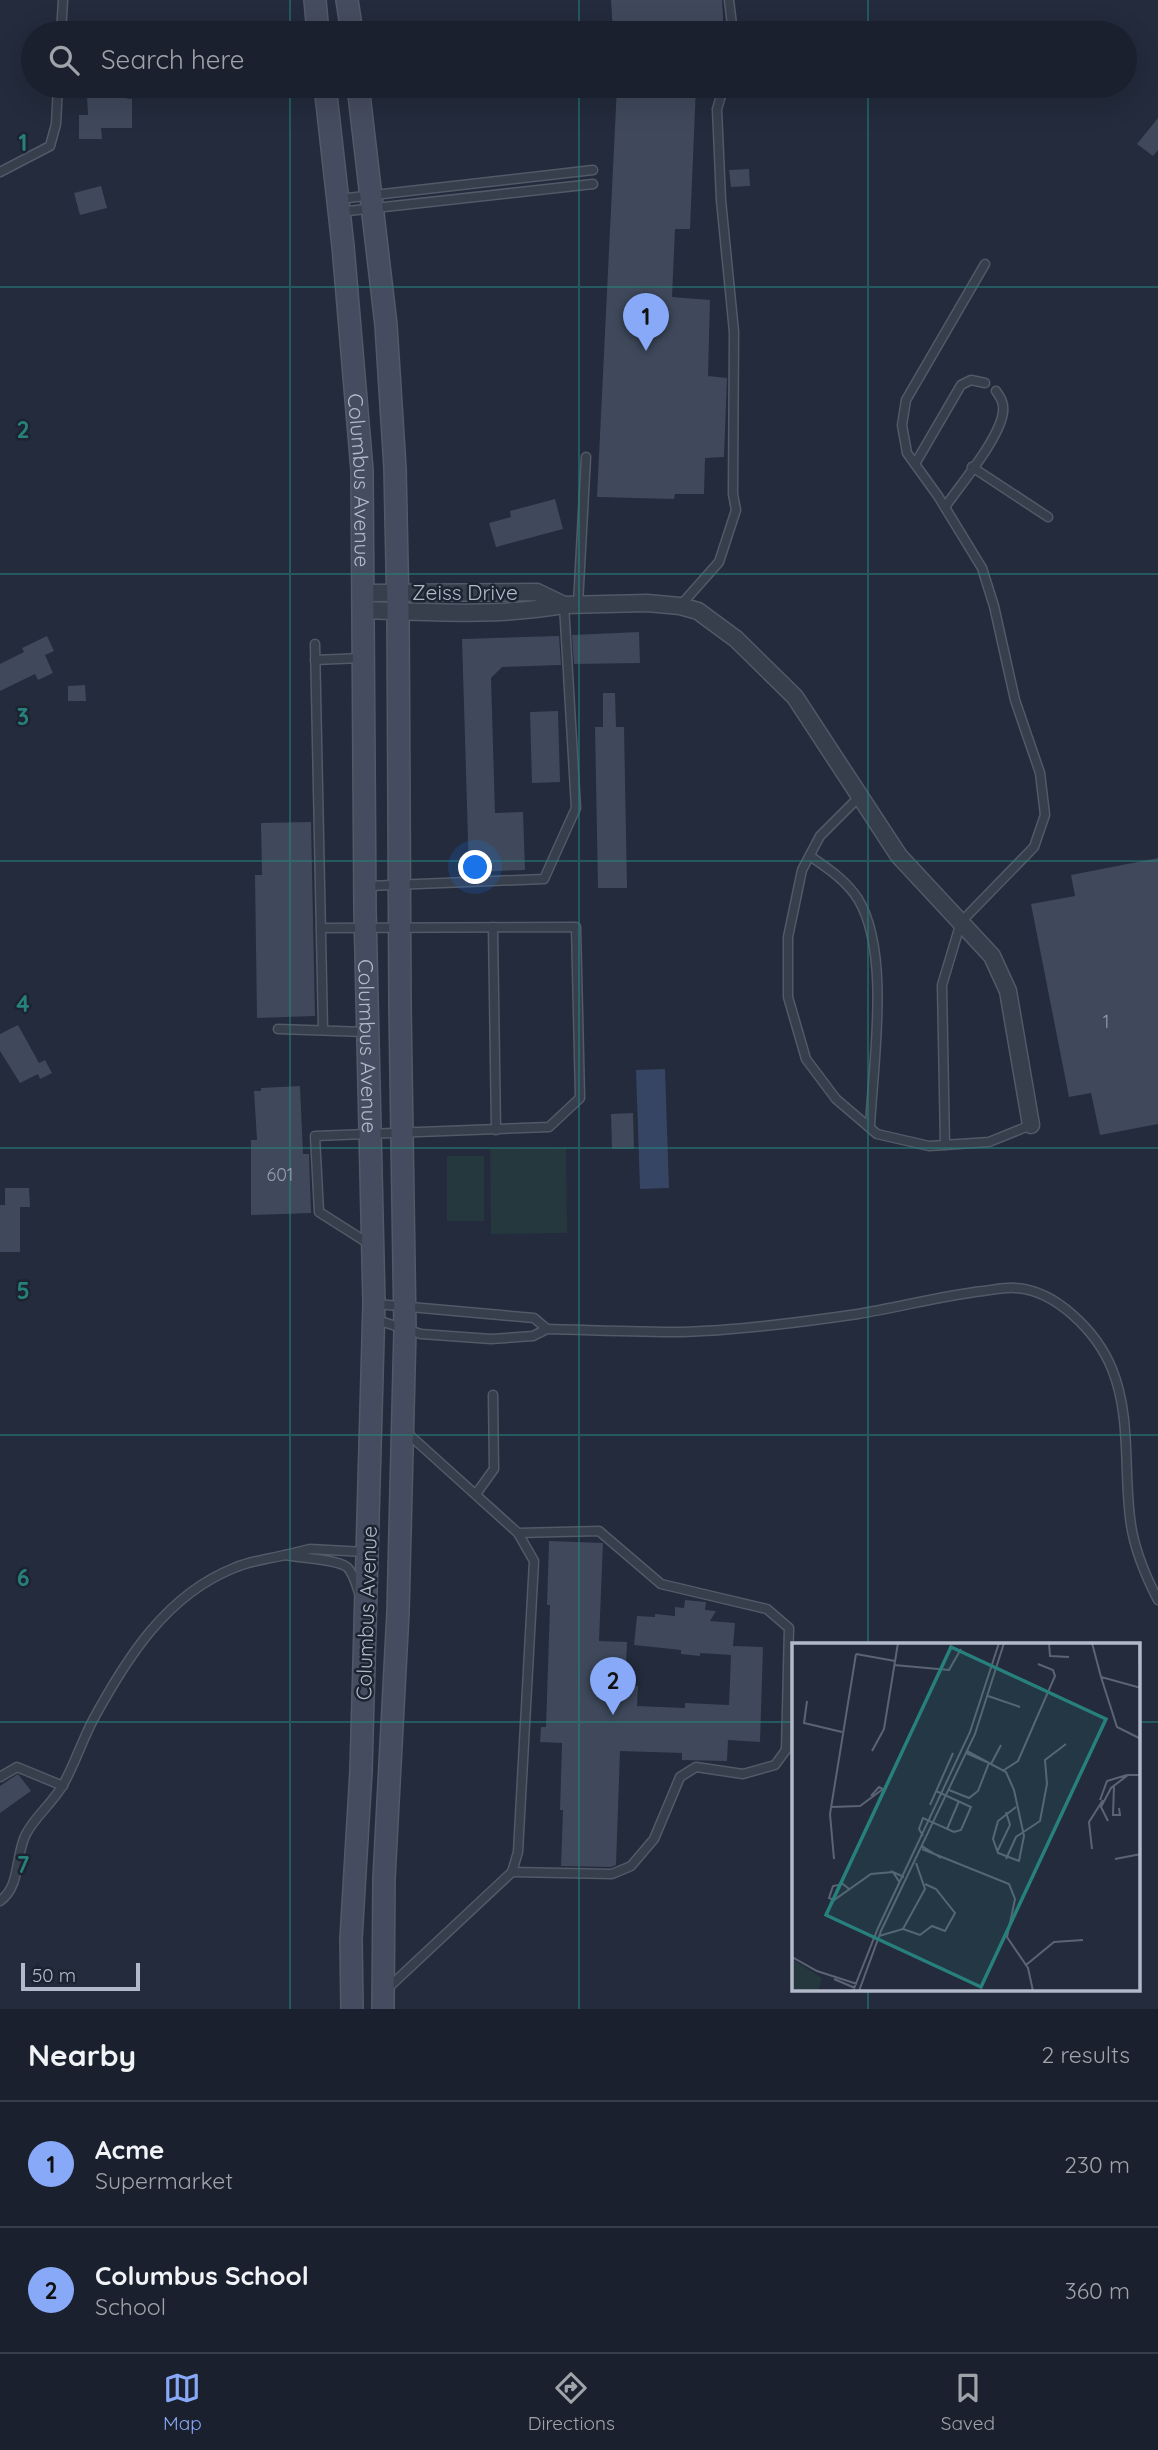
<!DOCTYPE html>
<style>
:root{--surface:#1a202d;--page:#232835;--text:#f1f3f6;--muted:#9fa3aa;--line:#383e49;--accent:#88a9f7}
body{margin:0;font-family:Quicksand,sans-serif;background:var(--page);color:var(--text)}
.scale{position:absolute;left:21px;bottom:18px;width:119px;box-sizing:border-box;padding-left:7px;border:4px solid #b2b9c8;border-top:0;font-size:19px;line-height:24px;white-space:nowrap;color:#b2b9c8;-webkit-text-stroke:5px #1c2331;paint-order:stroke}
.you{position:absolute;left:476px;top:868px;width:24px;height:24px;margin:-18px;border:5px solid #fff;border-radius:50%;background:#1a73e8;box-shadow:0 0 0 10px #1a73e833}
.badge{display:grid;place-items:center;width:46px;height:46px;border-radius:50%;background:var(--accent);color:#111;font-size:23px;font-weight:700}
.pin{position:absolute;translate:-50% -58px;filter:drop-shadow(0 2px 4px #0008)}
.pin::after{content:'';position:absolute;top:37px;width:24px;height:21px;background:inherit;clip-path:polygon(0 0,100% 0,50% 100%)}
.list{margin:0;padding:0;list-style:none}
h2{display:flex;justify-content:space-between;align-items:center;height:91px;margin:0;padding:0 28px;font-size:30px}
h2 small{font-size:23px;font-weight:400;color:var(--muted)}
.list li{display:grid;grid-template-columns:46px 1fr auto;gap:21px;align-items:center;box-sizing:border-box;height:126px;padding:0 28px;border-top:2px solid var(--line)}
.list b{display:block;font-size:26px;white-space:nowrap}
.list p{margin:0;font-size:23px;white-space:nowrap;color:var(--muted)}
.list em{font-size:23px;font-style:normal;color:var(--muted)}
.icon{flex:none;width:38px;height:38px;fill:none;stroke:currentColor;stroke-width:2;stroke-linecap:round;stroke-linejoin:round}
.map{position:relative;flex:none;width:1158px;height:2009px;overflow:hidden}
.search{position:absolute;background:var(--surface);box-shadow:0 7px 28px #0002;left:21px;right:21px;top:21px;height:77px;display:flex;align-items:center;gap:18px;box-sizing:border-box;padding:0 24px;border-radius:38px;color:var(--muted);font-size:26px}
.sheet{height:343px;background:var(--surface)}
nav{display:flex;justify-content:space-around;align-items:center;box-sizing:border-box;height:98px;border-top:2px solid var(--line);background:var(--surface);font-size:19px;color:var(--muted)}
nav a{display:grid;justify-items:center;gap:4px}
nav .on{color:var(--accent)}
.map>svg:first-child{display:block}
.green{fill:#25383d}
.water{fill:#364563}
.building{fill:#3f495b}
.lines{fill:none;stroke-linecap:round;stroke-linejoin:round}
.lane-casing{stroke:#525967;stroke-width:11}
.street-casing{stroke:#525967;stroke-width:19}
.secondary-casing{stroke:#525967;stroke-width:24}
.lane{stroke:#373e4c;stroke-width:8}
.street{stroke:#373e4c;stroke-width:16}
.secondary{stroke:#454c5f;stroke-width:21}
.grid{fill:none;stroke:#27807c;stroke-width:2;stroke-opacity:0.55}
.labels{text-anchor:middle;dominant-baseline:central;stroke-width:5;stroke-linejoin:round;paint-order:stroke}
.number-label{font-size:18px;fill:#959dad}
.street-label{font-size:21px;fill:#b2b9c8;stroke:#1c2331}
.inset-road{fill:none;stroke:#5c6474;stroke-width:2}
.view{fill:#27807c;fill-opacity:0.15;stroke:#27807c;stroke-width:3.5}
.inset-edge{fill:none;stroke:#b2b9c8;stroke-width:3.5}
.grid-label{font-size:23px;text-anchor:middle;font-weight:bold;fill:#27807c;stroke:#1c2331;stroke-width:5;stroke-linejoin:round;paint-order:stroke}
</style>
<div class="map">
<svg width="1158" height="2009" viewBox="0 0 1158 2009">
<rect width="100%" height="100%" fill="#232b3c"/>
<g class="green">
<polygon points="566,1148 567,1233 491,1234 490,1149"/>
<rect x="447" y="1156" width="37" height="65"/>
</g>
<polygon class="water" points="665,1069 669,1188 640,1189 636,1070"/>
<g class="building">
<polygon points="611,0 722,0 724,33 613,33"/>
<polygon points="90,86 109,86 109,96 132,99 132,128 101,128 102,139 79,139 79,115 88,115 87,96 90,96"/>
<polygon points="617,86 696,86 690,229 675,229 672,297 710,300 708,376 727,378 724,457 705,458 704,494 675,494 674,499 597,497"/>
<polygon points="1158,118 1158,150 1153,156 1137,144"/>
<polygon points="749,169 750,186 731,187 729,170"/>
<polygon points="101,186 107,208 80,215 74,193"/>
<polygon points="555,499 563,529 496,547 489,523 511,517 510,511"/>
<polygon points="639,632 640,663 574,664 572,635"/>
<polygon points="47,636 54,651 45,655 53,673 38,680 35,674 0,691 0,664 24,652 22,648"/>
<polygon points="559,636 561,665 502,667 491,678 495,813 523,812 525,870 469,872 462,639"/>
<polygon points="85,685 86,701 68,701 68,686"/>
<polygon points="603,693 615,693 616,727 624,727 627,888 598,888 595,727 603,727"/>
<polygon points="558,711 560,782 532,783 530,712"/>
<polygon points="311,822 315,1016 257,1018 255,875 262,875 261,823"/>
<polygon points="1158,858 1158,1124 1100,1135 1091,1093 1069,1097 1031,904 1075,896 1071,875"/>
<polygon points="18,1025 39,1063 45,1060 52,1073 40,1079 38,1074 20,1083 0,1051 0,1034"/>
<polygon points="300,1086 303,1154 309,1154 311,1213 251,1215 251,1140 257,1140 254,1091 261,1091 261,1088"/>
<polygon points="633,1113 634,1149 612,1149 611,1114"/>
<polygon points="5,1188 29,1188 30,1207 20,1207 20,1252 0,1252 0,1205 5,1205"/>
<polygon points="549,1541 603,1543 599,1641 627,1642 625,1685 638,1686 637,1706 685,1708 685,1703 729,1705 731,1655 700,1653 700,1656 681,1654 681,1650 634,1645 637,1616 655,1617 655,1614 675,1616 675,1607 684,1608 685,1600 706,1602 705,1610 716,1611 710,1621 735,1623 733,1646 763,1647 760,1742 728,1740 727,1761 682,1760 682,1753 620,1751 616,1865 611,1867 561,1866 563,1810 560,1810 562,1743 540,1742 541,1727 546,1727 550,1605 547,1605"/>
<polygon points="18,1774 31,1791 0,1813 0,1786"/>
</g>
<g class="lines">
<g class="lane-casing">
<g id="lane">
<polyline points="729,0 733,33"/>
<polyline points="61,33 63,0"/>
<polyline points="0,172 50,146 56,124 58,86"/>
<polyline points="339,199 593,170"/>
<polyline points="339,212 593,184"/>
<polyline points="915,464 961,385 971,380 985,383"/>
<polyline points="972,467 1048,517"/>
<path d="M945,507c16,-23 55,-69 58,-95 1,-9 -2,-14 -7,-21"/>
<polyline points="578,604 586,457"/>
<polyline points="680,606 719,562 736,510 733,494 734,332 721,200 717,109 724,86"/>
<polyline points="315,644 323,1030"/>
<polyline points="315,660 361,658"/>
<polyline points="859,797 820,836 802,870 788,937 788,997 806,1059 836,1099 877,1134 929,1146 989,1142 1031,1125"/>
<path d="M810,856c17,12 36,24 48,43 33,54 15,165 12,228"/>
<polyline points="368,886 544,879 576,808 564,605"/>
<polyline points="493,927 496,1130"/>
<polyline points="321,928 576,927 580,1098 549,1127 315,1136 319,1212 371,1245"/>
<polyline points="278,1029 366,1032"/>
<polyline points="945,1145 942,985 961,922 1034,847 1045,815 1040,773 1015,700 994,606 982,568 938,496 907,453 902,425 906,400 985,264"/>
<polyline points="377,1304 534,1318 547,1329"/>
<path d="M377,1320l44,14 70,5 42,-3 14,-7c44,1 89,3 133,3 55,-1 123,-10 178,-18 42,-7 83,-18 125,-23 10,-1 22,-4 32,-3 41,2 82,44 97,81 20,49 11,105 19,156 4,26 15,52 27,75"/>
<polyline points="476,1494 494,1469 493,1395"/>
<path d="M359,1593c-3,-9 -5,-19 -12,-26 -10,-8 -47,-9 -62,-12l25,-6 55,3"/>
<polyline points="0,1777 17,1767 63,1786"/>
<polyline points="512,1872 612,1874 631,1866 654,1839 680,1777 696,1767 743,1774 775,1765 786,1750 789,1628 767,1609 661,1584 599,1531 518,1533"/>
<path d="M0,1901c21,-15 15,-46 26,-67 10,-19 28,-32 38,-51 11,-20 18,-42 29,-63 33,-61 73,-125 141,-152 16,-7 34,-9 51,-13"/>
<polyline points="388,1988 512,1872 518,1852 534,1561 518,1533 405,1431"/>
</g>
</g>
<g class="street-casing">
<g id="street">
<path d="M364,593l173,-1 27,13c-66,12 -133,7 -200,5"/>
<polyline points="564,605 647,603 680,606 698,611 736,639 795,697 899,856 992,956 1008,991 1031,1125"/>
</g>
</g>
<g class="secondary-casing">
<g id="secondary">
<polyline points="315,0 318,33"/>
<polyline points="347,0 352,33"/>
<path id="s1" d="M325,86l18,160 19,224 3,441 9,392 -13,468 -10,168 1,70"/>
<polyline points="358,86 386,325 395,468 398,611 400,1006 405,1330 398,1612 384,1879 383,2009"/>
</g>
</g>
<use href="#lane" class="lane"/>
<use href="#street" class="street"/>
<use href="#secondary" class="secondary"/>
</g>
<path class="grid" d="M290,0v33M579,0v33M868,0v33M290,86v1923M579,86v1923M868,86v1559M0,287h1158M0,574h1158M0,861h1158M0,1148h1158M0,1435h1158M0,1722h794M1139,1722h19M868,1990v19"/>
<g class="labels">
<g class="number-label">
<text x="1106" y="1021">1</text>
<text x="280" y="1174">601</text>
</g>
<g class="street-label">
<text stroke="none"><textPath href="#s1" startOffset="396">Columbus Avenue</textPath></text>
<text x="465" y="592">Zeiss Drive</text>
<text stroke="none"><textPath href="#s1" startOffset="962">Columbus Avenue</textPath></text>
<text transform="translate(366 1613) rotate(-88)">Columbus Avenue</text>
</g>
</g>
<g transform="translate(792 1643)">
<rect width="348" height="348" fill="#232b3c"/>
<path d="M0,316l30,19 -4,13h-26z" fill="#25383d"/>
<path class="inset-road" d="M257,0l1,13 19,1M300,0l9,34 40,11M347,0l1,45M64,11l39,7M102,22l55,5 12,-21M309,34l16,50 24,12M196,53l32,11M15,58l-3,22 38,9M80,108l12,-22 14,-86M174,110l23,10 -22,-12M199,121l10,-19M212,127l14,-9 37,-85 -2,-6 -15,-6M322,143l-1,29h7l-1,-7M157,147l20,8 9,-7 11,-28 17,9 8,18 10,46 -5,25 -21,-8 -5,-14 5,-18 18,-14M308,157l7,-19 20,-6M138,162l23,-52M39,164l29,-1 23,-17 -4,-2 -8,9M316,178l-7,-14 10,-19 17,-13h13M155,186l12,-28M131,193l-4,-7 4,-11 31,14 7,-2 10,-23 -35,-16M130,203l19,12M130,206l87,35 6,15 -8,38 21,31 5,23M300,206l-3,-27 14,-22M205,209l13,-27 -4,-13M42,216l-4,-45 26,-160M214,216l10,-22 24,-16 7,-37 -2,-24 21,-16M323,216l26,-5M108,240l-7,-11 11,5M57,246l-6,-5 -10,2 -4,12 5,2 37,-26 22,-2M111,286l17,6 12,-9 13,5 10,-18 -19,-24 -11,-5M87,293l24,-7 22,-40 -9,-26M0,314l25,14 40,13M234,322l28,-23 29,-2M42,336l21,9M61,348l25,-63 92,-196 29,-89M67,348l22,-60 94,-197 29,-91"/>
<path class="view" d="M159,4l155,72 -125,268 -155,-72z"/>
<rect width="348" height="348" class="inset-edge"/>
</g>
<g class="grid-label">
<text x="23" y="151">1</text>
<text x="23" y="438">2</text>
<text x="23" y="725">3</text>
<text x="23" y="1012">4</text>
<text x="23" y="1299">5</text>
<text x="23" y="1586">6</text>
<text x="23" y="1873">7</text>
</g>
</svg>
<div class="scale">50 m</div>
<div class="you"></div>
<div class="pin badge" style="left:646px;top:351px">1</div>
<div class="pin badge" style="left:613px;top:1715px">2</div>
<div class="search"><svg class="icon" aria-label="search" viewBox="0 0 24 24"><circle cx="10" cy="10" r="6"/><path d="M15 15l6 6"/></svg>Search here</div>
</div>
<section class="sheet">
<h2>Nearby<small>2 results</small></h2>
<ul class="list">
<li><span class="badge">1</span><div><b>Acme</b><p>Supermarket</p></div><em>230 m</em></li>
<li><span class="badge">2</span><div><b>Columbus School</b><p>School</p></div><em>360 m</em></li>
</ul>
</section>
<nav>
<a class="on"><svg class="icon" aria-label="map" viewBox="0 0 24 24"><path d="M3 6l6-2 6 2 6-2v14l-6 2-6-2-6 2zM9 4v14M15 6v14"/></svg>Map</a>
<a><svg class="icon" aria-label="directions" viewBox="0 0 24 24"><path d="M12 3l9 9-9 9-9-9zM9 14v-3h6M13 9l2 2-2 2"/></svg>Directions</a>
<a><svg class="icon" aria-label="saved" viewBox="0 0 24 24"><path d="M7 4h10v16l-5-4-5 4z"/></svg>Saved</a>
</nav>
